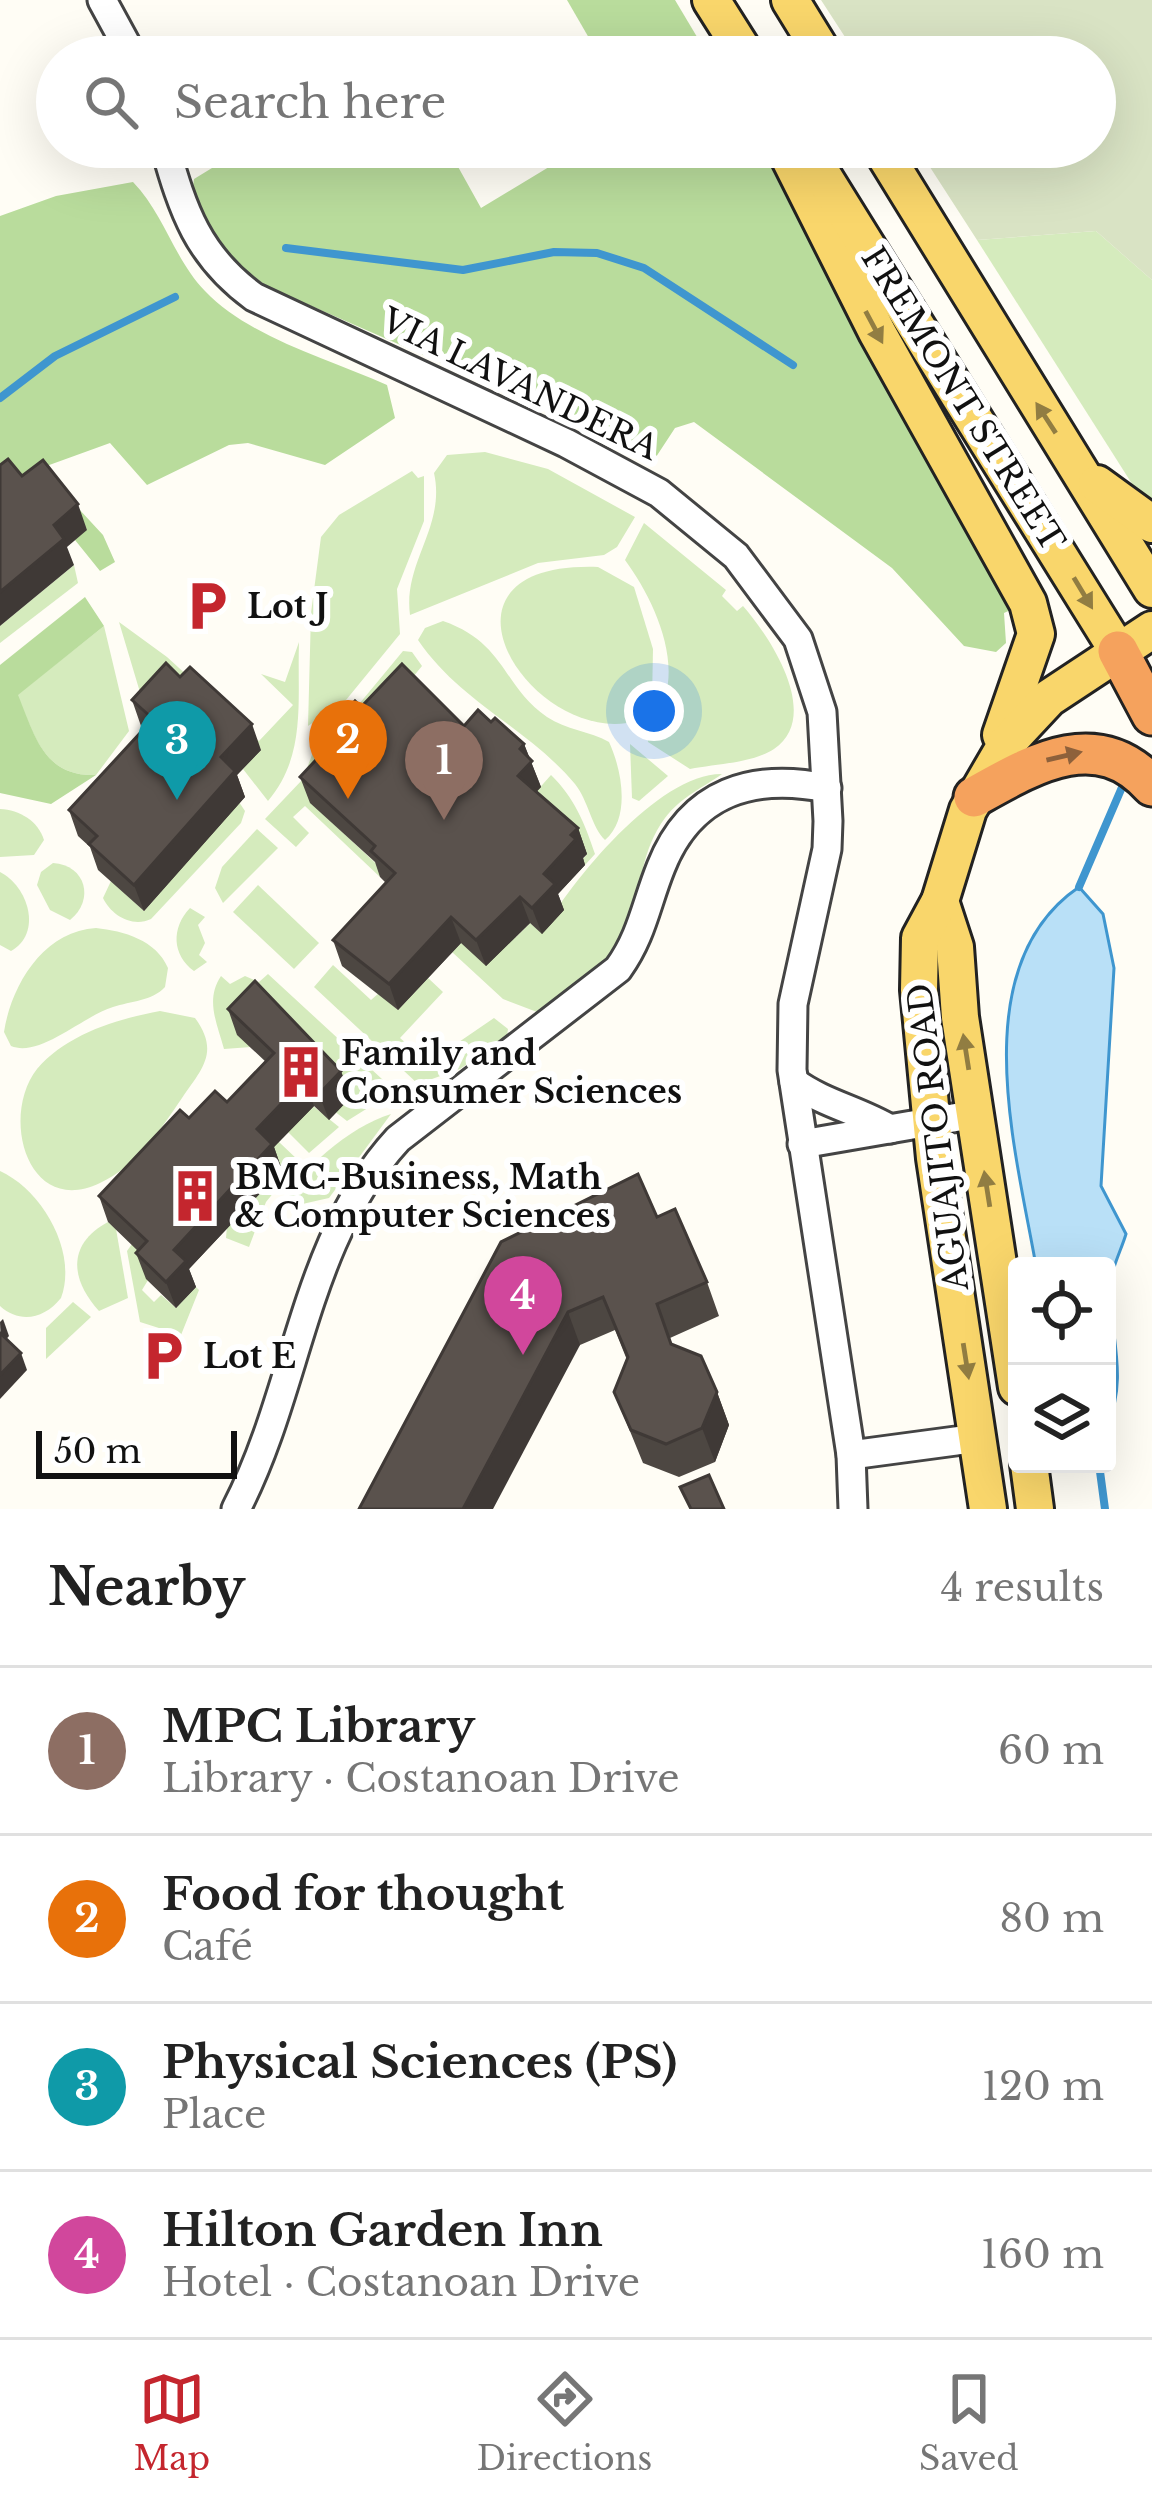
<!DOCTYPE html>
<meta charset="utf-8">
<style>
:root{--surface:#fff;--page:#f6f6f6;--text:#222;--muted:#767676;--line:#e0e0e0;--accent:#c4262e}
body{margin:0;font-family:"Libre Baskerville",serif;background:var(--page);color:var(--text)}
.controls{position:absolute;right:36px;bottom:36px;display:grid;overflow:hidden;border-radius:12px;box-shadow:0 12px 48px #0002}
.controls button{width:108px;height:108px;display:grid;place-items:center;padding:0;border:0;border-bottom:3px solid var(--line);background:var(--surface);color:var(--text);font:60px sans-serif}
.scale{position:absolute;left:36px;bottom:30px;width:201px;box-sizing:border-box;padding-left:12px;border:6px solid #111;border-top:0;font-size:33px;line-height:42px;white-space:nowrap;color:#111;-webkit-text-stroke:9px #fff;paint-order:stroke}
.you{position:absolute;left:654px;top:711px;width:42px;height:42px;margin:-30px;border:9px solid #fff;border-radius:50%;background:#1a73e8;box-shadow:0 0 0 18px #1a73e833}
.badge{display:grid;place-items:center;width:78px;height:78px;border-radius:50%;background:var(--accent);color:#fff;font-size:39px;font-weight:700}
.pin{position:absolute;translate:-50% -99px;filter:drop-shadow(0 3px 6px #0008)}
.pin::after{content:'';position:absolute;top:63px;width:42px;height:36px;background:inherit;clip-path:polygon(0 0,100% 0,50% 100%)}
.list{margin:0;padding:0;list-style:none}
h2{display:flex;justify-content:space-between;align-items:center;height:156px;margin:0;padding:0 48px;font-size:51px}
h2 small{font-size:39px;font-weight:400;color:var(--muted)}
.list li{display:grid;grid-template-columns:78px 1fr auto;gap:36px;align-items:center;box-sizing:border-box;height:168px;padding:0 48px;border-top:3px solid var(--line)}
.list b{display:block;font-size:45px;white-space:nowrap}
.list p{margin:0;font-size:39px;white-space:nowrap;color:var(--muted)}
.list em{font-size:39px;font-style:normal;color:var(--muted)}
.icon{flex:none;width:66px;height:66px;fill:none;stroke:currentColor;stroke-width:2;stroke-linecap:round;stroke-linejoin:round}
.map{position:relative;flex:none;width:1152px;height:1509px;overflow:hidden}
.search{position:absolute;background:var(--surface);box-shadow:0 12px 48px #0002;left:36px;right:36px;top:36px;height:132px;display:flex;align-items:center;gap:30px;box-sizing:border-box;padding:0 42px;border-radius:66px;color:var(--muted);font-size:45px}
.sheet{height:828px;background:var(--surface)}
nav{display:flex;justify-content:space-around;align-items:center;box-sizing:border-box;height:168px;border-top:3px solid var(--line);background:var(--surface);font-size:33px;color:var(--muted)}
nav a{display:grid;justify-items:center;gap:6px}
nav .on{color:var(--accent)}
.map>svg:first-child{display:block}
.green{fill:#d5ebbd}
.forest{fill:#b9dc9c}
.cemetery{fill:#d9e3c4}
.water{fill:#b9e0f7;stroke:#3f96cf;stroke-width:3}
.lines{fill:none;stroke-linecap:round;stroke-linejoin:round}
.stream{stroke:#3f96cf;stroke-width:8}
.minor-casing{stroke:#444;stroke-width:33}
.major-casing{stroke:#222;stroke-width:42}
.highway-casing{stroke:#222;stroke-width:45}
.minor{stroke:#fff;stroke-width:27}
.major{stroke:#f9d66b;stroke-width:36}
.highway{stroke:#f5a25d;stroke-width:39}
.wall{fill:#4d4742}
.shaded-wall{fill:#3f3936}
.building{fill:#5a524d;stroke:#3f3936;stroke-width:3}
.oneway{fill:#917d42}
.oneway2{fill:#8e613b}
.labels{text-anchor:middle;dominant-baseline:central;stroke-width:12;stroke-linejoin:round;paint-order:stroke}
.street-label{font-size:33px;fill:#111;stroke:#fff}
.poi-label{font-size:33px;font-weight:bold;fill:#111;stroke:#fff;text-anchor:start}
</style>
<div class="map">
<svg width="1152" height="1509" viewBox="0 0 1152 1509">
<rect width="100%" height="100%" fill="#fffdf5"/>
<g class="green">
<polygon points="1096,231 1152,280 1152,506 1141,498 977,240"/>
<path d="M485,452l63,17 87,48 -18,30 -13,8 -66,8 -128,52c-7,-53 36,-88 24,-142l13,-18z"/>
<polygon points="412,471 418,478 424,476 424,521 397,589 400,634 346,700 308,726 311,613 321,537 339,515"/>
<path d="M644,523l82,67 -4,6 15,15 6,-5c28,32 79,110 31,143 -22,14 -59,15 -84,20l-42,-27c-3,-19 11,-28 17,-45 14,-45 -15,-103 -40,-137z"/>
<polygon points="74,565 78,583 0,643 0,626"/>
<path d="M598,567l36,20 19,62 -1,51 -25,23c-102,15 -210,-162 -29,-156z"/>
<path d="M443,621c63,22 59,65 104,96 19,13 43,14 62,25 13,28 22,76 -4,98 -13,-12 -17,-40 -30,-56 -47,-56 -115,-82 -157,-144l7,-12z"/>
<path d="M119,622l48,35 92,84 34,-36 -32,-31 24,8 14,-40c-2,58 8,113 -31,159l-25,-32 18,-20 -116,-40z"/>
<path d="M104,626l25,105 -33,44c-52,2 -61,-39 -79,-80z"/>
<polygon points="403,651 412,652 422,666 310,802 385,872 380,877 305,806 293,817 309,833 296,847 265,819 303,779 316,744 355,709"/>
<polygon points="630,744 668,776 639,801 632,798"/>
<path d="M722,774c-18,13 -41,23 -57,44 -24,32 -23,68 -36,104 -15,41 -57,68 -92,90l-34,-13 -51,-47 9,-9 55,-6 14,-14 12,10c29,-52 117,-160 180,-159z"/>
<path d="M551,775c23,22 34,49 44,79l-10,11 -4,-4 6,-7 -60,-52z"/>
<path d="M239,802l6,9 -4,12 -90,96c-19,9 -40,-4 -48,-21l8,-17 33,30z"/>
<path d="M0,809c20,1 38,12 44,31l-10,15 -34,2z"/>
<polygon points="257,829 278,848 223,903 215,888 222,867"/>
<path d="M53,863c33,2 42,37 17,57l-20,-10 -13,-25 4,-13z"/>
<path d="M0,872c28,14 43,61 11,79l-11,-6z"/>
<polygon points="258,885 319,943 294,969 233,912"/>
<path d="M190,908l15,9 -7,8 7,18 -6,12 8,7 -13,9c-22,-16 -23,-43 -4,-63z"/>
<path d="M96,928c28,3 60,12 72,40l-3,19c-13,14 -34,14 -52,20 -30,9 -73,51 -102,39l-7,-14c7,-46 39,-101 92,-104z"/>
<polygon points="333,965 371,1000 379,993 398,1010 428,978 443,992 400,1038 415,1051 426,1040 447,1059 456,1044 494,1018 508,1029 507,1036 460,1069 418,1084 314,987"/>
<path d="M268,974l127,117 -48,30 -96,-74 -27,2c-7,-26 -19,-49 -3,-73l9,8 15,-8 14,6z"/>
<path d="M160,1011l35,7c25,34 7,51 -13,80 -22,32 -45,68 -82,85 -73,35 -100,-67 -63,-114 30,-35 80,-50 123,-58z"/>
<polygon points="237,1102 299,1161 266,1202 249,1247 226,1238"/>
<polygon points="313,1106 339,1127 309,1153 288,1132"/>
<path d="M391,1114l-62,84 -49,11c19,-39 69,-82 111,-95z"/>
<path d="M0,1171c42,19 78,81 61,127 -17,21 -41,26 -61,8z"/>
<path d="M108,1222l8,7 12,69 -29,13c-29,-32 -32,-67 9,-89z"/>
<polygon points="132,1244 156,1267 142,1290 154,1302 161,1295 176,1308 196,1287 199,1290 181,1335 140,1322 127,1251"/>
<polygon points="73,1302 91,1317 46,1359 46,1328"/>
</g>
<g class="forest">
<polygon points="567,0 675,0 709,57 600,57"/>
<path d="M296,147h151l34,61 101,-61h180l255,460 -13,6 2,30 -10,9 -32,-6 -72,-78 -198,-146 -19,6 -19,29 -388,-170c-32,-22 -82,-64 -74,-108l18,-11z"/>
<path d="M133,182c31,32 41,77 72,109 45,47 124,68 182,94l8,33 -70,47 -77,-22 -19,2 -82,40 -37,-42 -69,25 62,67 12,27 -15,9 -25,-31 12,-11 -87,-30v-283l56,-20z"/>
<path d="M85,597l19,29 -86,69c17,41 26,82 78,80l-45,29 -51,-11v-128z"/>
</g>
<polygon class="cemetery" points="821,0 1152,0 1152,280 1096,231 977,240 917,147 1095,147 1095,57 858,57"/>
<path class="water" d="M1079,887l24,27 11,54 -13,218 25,48c-5,17 -17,39 -16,57 1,47 18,88 -3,135v-160h-71c-20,-115 -73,-300 43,-379z"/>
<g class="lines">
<g class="stream">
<polyline points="286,248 463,270 554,252 597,253 644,268 793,365"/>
<polyline points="0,398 55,356 175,297"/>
<polyline points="1079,887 1126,778"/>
<polyline points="1099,1464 1105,1509"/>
</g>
<g class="minor-casing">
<g id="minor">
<polyline points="102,0 133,57"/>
<path d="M165,147c18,64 33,109 89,150l312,146 93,50 77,63 62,83 24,73 6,109 -1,28 -34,155 -1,66 59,385 2,54"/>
<path d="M794,1082c30,22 64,28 96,47"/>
<polyline points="802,1144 976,1114"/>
<polyline points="851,1455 978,1438"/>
<path d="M236,1509c63,-121 67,-267 162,-370l220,-170c24,-33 28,-65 43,-102 30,-76 92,-94 166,-79"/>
</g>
</g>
<g class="major-casing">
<g id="major">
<polyline points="711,0 747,57"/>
<polyline points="790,0 825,57"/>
<polyline points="784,147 877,332 1028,603 1036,634 1001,735"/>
<polyline points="880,147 1152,589"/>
<polyline points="810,155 1118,651"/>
<polyline points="1097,484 1152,524"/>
<polyline points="940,901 955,947 960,1017 1017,1387"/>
<polyline points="1029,1464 1035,1509"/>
<polyline points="988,1509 935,1158 919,990 920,938 940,901 968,810 1007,743 1049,698 1152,630"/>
</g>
</g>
<g class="highway-casing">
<g id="highway">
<polyline points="1118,651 1152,715"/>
<path d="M974,797c59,-33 123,-72 178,-11"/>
</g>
</g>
<use href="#minor" class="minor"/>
<use href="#major" class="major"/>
<use href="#highway" class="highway"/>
</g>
<g class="wall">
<polygon points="132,700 261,750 237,775 245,797 144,911 98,870 90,847 78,836 69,810 144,728 141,726"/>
<polygon points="361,707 464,726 491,722 524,744 541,787 536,792 578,828 587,854 583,858 585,865 558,894 564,910 542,934 530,923 486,966 461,943 398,1010 342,966 333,940 386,883 380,877 375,862 310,803 300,777 339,736 334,724"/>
<polygon points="228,1009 351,1097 329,1120 314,1106 274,1147 282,1170 189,1269 196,1287 176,1308 146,1279 136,1253 138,1251 108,1222 99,1196 189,1118 227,1102 266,1062 237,1035"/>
<polygon points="657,1217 707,1282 719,1316 670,1338 672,1344 717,1392 729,1425 715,1462 679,1477 643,1463 614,1392 627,1360 615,1330 580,1345 359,1509"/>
</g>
<g class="shaded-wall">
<polygon points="78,504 87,530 67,547 74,565 0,626 0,592 54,525"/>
<polygon points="252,724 261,750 237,775 245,797 144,911 134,885 221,757"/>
<polygon points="524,744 541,787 527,802 518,776 520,749"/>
<polygon points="578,828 587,854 583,858 585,865 558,894 564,910 542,934 532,908 544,874"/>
<polygon points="520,897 530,923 486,966 476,940"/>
<polygon points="451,917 461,943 398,1010 389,984"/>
<polygon points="341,1071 351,1097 329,1120 319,1094"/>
<polygon points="304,1080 314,1106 274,1147 282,1170 189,1269 196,1287 176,1308 166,1282 174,1250 257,1129"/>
<polygon points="568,1312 580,1345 493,1509 463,1509"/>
<polygon points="3,1319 9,1336 1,1345 0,1322"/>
<polygon points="21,1353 27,1370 0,1399 0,1375"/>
<polygon points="717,1392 729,1425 715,1462 702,1428"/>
</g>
<g class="building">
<polygon points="8,459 22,476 43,460 78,504 54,525 64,539 0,592 0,465"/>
<polygon points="166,663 180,677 190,667 252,724 221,757 235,771 134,885 89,844 97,836 69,810 153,719 132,700"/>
<polygon points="402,664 464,726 478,710 491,722 495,718 524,744 520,749 532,761 518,776 578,828 571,835 576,839 544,874 555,884 532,908 520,897 476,940 451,917 389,984 333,940 395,873 371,851 375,846 300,777 343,731 334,724 355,701 361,707"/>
<polygon points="255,981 341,1071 319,1094 304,1080 257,1129 272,1144 174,1250 186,1261 166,1282 136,1253 147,1241 99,1196 180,1110 189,1118 215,1091 227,1102 274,1053 228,1009"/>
<polygon points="638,1174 657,1217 675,1209 707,1282 657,1304 671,1344 701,1356 717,1392 702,1428 666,1444 631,1430 614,1392 628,1357 603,1297 568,1312 463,1509 359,1509 501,1242"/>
<polygon points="0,1333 21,1353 0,1375"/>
<polygon points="709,1475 724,1509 691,1509 680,1487"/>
</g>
<defs><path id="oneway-solid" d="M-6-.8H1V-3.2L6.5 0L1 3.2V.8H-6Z" transform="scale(3)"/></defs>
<g class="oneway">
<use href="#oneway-solid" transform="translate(874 327) rotate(62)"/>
<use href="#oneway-solid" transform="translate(1046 418) rotate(-123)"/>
<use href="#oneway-solid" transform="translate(1083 593) rotate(59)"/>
<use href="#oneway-solid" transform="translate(966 1052) rotate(-99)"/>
<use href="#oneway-solid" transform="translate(987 1189) rotate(-99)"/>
<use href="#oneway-solid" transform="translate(966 1361) rotate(81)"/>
</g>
<use class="oneway2" href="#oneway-solid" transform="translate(1064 756) rotate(-13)"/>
<defs>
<g id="parking-bare" transform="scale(4.14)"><path d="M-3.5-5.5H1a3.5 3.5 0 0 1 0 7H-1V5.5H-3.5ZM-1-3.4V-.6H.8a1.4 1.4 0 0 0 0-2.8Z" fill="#c4262e" stroke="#fff" stroke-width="2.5" paint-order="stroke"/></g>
<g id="building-bare" transform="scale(4.14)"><path d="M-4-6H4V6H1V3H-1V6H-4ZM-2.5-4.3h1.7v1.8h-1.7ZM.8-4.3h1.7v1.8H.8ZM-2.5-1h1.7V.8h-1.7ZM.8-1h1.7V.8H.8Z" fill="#c4262e" stroke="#fff" stroke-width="2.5" paint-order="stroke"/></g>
</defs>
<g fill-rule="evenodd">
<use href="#parking-bare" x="207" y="606"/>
<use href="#building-bare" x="301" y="1072"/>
<use href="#building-bare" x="195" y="1196"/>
<use href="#parking-bare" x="163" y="1356"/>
</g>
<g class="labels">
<g class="street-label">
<text transform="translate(520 384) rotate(26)">VIA LAVANDERA</text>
<text transform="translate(963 399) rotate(58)">FREMONT STREET</text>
<text transform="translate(938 1137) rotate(-97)">AGUAJITO ROAD</text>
</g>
<g class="poi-label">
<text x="247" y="606">Lot J</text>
<text x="341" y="1053">Family and<tspan x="341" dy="38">Consumer Sciences</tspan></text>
<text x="235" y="1177">BMC-Business, Math<tspan x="235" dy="38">&amp; Computer Sciences</tspan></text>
<text x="203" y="1356">Lot E</text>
</g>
</g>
</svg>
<div class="controls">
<button><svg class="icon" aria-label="locate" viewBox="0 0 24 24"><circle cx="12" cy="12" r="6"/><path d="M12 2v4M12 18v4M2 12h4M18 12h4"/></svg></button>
<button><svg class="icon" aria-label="layers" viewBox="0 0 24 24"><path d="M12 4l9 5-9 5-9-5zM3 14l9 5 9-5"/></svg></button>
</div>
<div class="scale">50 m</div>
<div class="you"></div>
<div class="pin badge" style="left:444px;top:820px;background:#8d6e63">1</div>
<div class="pin badge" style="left:348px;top:799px;background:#e8710a">2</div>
<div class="pin badge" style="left:177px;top:800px;background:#0f9aa8">3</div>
<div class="pin badge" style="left:523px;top:1355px;background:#d1479c">4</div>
<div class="search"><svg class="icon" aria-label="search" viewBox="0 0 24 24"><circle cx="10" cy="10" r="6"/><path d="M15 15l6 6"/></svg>Search here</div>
</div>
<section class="sheet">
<h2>Nearby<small>4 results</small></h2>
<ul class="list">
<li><span class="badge" style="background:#8d6e63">1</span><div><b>MPC Library</b><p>Library · Costanoan Drive</p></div><em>60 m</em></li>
<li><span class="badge" style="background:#e8710a">2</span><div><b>Food for thought</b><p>Café</p></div><em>80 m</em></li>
<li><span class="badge" style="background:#0f9aa8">3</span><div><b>Physical Sciences (PS)</b><p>Place</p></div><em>120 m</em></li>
<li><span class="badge" style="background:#d1479c">4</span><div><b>Hilton Garden Inn</b><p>Hotel · Costanoan Drive</p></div><em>160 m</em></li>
</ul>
</section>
<nav>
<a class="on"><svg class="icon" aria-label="map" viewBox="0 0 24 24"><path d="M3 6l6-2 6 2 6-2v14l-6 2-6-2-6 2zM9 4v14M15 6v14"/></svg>Map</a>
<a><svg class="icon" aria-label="directions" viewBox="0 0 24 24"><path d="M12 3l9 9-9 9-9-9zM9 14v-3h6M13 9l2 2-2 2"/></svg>Directions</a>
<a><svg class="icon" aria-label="saved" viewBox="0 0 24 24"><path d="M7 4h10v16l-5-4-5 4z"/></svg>Saved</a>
</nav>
